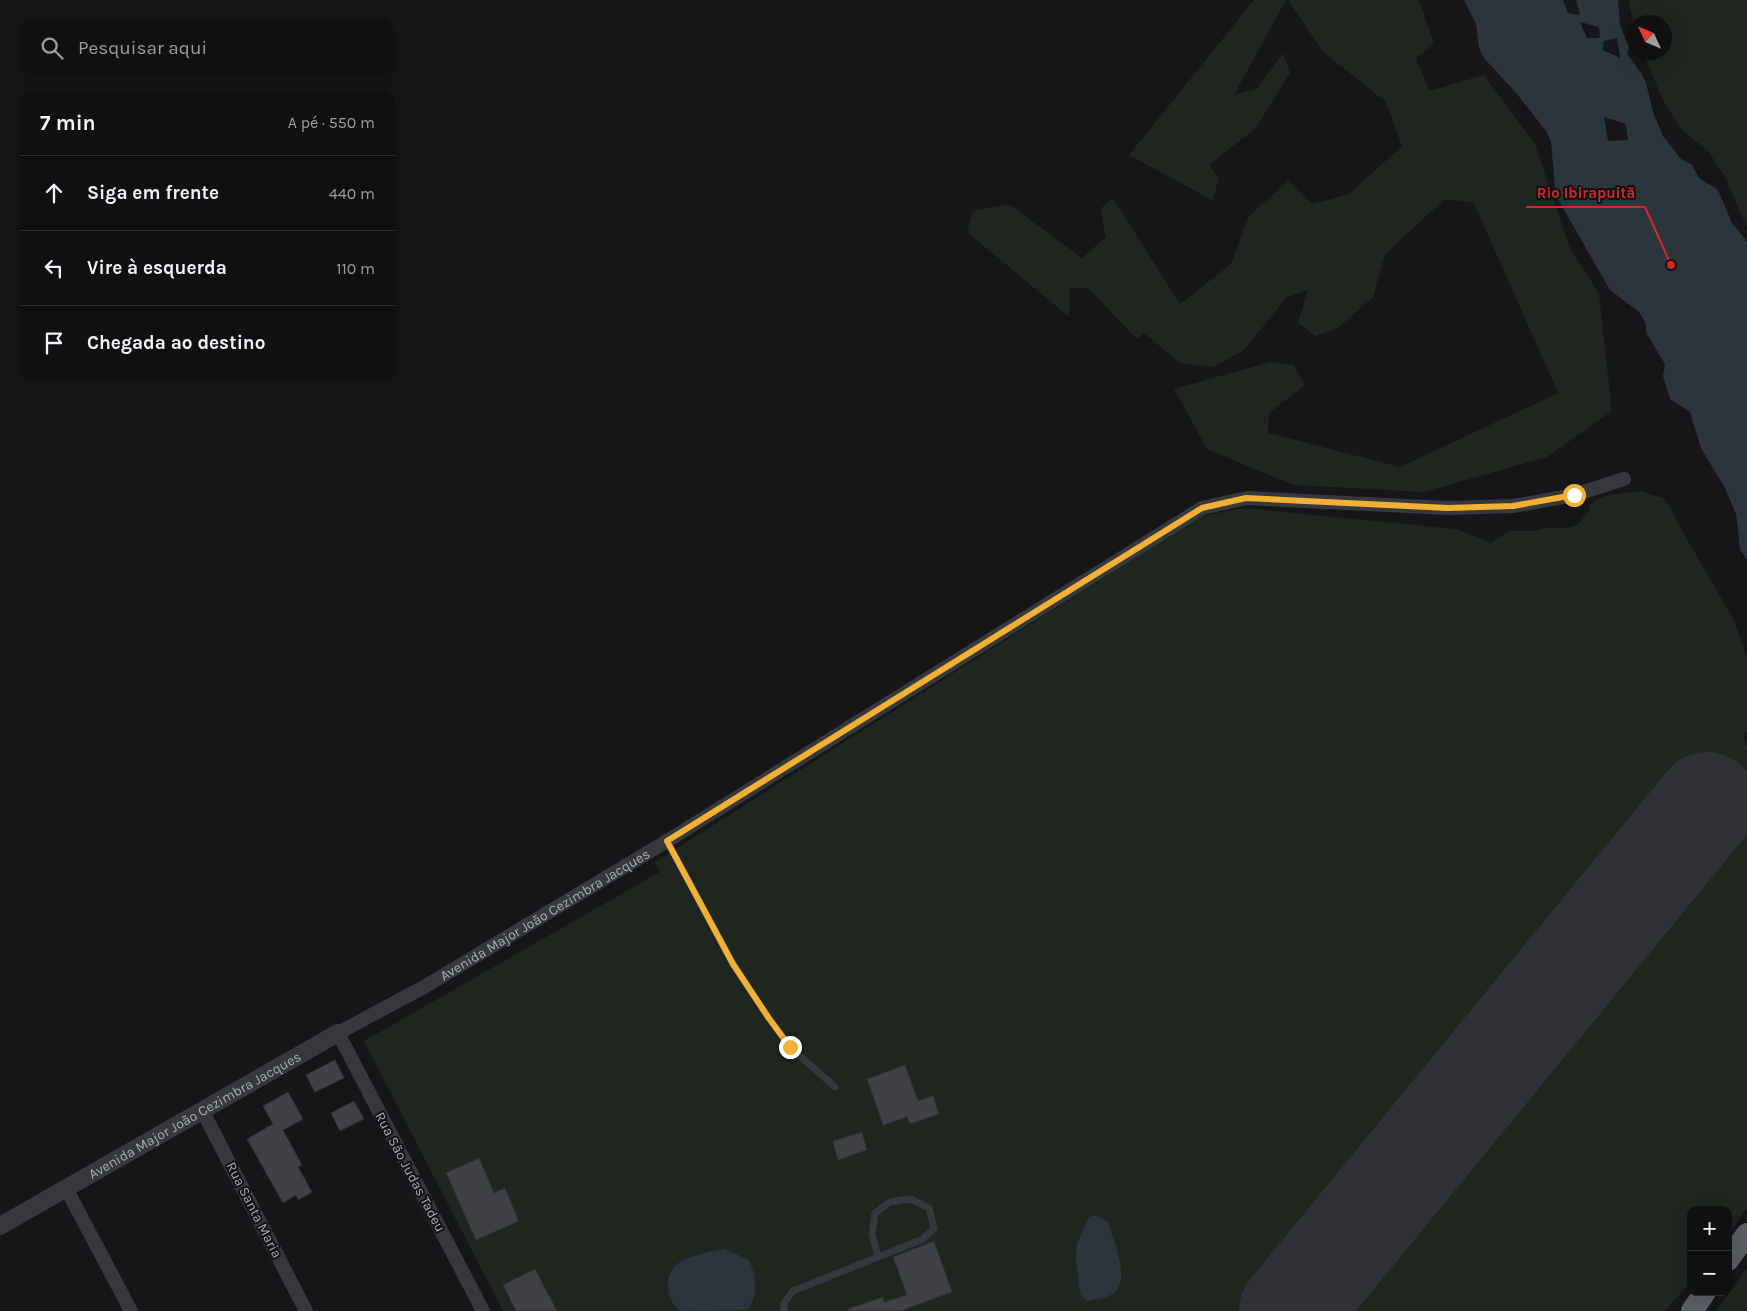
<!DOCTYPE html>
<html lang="pt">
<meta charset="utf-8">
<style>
:root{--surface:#101012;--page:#19191b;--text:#f1f3f6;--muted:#9c9d9f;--line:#303032}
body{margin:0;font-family:Karla,sans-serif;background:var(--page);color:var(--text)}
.controls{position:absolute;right:15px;bottom:15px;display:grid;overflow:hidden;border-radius:10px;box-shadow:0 5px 20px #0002}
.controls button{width:45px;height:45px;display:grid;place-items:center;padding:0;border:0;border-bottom:1px solid var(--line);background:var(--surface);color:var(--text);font:25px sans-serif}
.compass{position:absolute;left:1627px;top:15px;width:45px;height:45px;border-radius:50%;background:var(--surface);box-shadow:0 5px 20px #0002;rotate:314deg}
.stop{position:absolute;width:15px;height:15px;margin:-11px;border:4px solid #f2b134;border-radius:50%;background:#fff}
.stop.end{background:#f2b134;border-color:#fff;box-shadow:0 1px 5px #0008}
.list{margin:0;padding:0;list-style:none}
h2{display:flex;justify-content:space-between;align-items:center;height:65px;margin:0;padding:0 20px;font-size:21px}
h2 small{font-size:16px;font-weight:400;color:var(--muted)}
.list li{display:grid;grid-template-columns:32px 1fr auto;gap:15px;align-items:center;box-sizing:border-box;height:75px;padding:0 20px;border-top:1px solid var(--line)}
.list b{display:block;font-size:19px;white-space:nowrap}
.list em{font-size:16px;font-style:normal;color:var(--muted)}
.icon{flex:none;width:28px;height:28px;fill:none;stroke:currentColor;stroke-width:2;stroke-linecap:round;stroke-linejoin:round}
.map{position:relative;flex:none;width:1747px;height:1311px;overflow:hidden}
.search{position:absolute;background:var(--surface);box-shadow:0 5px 20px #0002;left:20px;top:20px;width:375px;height:55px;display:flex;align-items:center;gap:12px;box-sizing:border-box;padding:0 18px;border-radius:15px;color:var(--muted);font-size:19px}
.panel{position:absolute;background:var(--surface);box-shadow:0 5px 20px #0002;left:20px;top:90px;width:375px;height:290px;border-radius:15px}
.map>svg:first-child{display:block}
.green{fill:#1e261f}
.water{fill:#2c353c;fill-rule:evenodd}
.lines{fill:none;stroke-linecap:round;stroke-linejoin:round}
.runway{stroke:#303135;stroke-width:102}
.building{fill:#404145;stroke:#303034}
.service{stroke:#37383d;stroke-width:7}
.minor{stroke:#37383d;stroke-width:14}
.tertiary{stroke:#37383d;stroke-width:18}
.trunk{stroke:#5b5e65;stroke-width:22}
.route{stroke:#f2b134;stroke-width:6}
.labels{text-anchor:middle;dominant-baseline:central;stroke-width:4;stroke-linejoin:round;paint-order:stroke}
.street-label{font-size:14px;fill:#a8adb8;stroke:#111113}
.leader{fill:none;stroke:#d62828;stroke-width:2}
.callout-dot{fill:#d62828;stroke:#111113;stroke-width:2}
.callout-label{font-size:15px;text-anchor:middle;font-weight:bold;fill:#d62828;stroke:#111113;stroke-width:4;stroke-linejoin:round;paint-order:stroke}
</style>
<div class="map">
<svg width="1747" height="1311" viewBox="0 0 1747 1311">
<rect width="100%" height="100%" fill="#161618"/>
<g class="green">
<polygon points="1254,0 1286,0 1234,95 1257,89 1283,53 1290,73 1256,128 1209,165 1219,179 1212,200 1129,155"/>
<polygon points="1288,0 1419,0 1434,44 1416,58 1429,91 1484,75 1535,144 1569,246 1599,294 1612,411 1547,457 1424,492 1293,485 1207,449 1174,389 1270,362 1294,365 1305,385 1269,413 1268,433 1400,467 1558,393 1474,203 1445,199 1385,254 1373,297 1338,328 1316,336 1298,323 1308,290 1287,297 1243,351 1213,367 1180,363 1144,333 1137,339 1088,288 1070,288 1069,317 967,232 973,211 1009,204 1082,258 1106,237 1100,209 1113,198 1180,304 1231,264 1248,217 1288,181 1313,204 1349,194 1402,146 1386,102 1323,52"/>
<polygon points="1628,0 1747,0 1747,227 1724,175 1708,151 1680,128 1662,98 1643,53 1664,52 1664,22 1634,22 1634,25"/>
<polygon points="1640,491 1663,498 1671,508 1681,529 1734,620 1747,657 1747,731 1743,736 1747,747 1747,1208 1728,1234 1728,1210 1691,1210 1691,1281 1665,1311 503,1311 364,1041 660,872 655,862 1201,516 1243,508 1456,529 1491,543 1509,531 1534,531 1545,528 1565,528 1577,525 1589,511 1590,505 1597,499 1609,495"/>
<polygon points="1747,1268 1747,1311 1716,1311"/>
</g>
<g class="water">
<path d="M1464,0h99l5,13 12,2 -4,-15h42l2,25 9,23 -2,6 14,19 5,10 7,29 10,24 18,23 11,6 7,13 19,12 14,33 15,18v319l-7,-11 -4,-35 -11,-26 -24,-40 -11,-36 -20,-13 -7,-23 2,-12 -18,-30 -2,-12 -6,-10 -29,-22 -51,-89 -4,-12 -4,-47 -5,-11 -29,-37 -33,-36 -5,-10 -3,-24zM1580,22l19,5 1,11h-13zM1617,38l3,19v1l-17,-8 1,-9zM1604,117l22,7 2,16 -20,1z"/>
<path d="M1095,1215l13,7c5,18 23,56 6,71 -6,5 -18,6 -26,8l-5,-3 -3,-5 -4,-33 1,-16 12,-27z"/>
<path d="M724,1249l25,11c8,18 9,34 -1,50l-68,1c-8,-7 -11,-14 -12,-24 -2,-30 33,-33 56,-38z"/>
</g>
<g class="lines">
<polyline class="runway" points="1290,1311 1707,803"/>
</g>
<g class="building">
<polygon points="335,1060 344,1078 315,1092 306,1075"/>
<polygon points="905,1065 918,1101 933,1096 939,1114 910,1124 907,1117 883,1125 867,1079"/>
<polygon points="288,1092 303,1119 283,1130 302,1165 298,1167 312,1192 298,1200 296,1195 283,1203 247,1139 273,1124 263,1106"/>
<polygon points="354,1101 364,1119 340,1131 331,1113"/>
<polygon points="862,1132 867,1150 838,1160 833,1141"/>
<polygon points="479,1158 494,1193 505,1188 519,1221 476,1240 446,1173"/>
<polygon points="934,1241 952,1292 900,1311 848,1311 848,1309 883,1297 884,1302 907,1295 893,1257"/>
<polygon points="535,1269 557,1311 516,1311 503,1285"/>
</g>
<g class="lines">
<g class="service">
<polyline points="667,841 733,964 768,1017 790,1047 835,1087"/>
<polyline points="784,1311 784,1303 793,1291 923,1239 934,1229 929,1208 910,1199 890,1202 875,1213 872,1234 878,1257"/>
</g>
<g class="minor">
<polyline points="202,1110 306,1311"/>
<polyline points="66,1188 131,1311"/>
<path id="s1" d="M483,1311l-145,-278 86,-46 243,-146 535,-333 45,-10 201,10 65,-2 61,-11 50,-16"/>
</g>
<path class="tertiary" id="s2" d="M0,1226l338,-193"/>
<g class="trunk">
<polyline points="1728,1260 1747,1234"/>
<polyline points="1692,1311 1705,1292"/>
</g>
</g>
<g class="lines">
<polyline class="route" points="790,1047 768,1017 733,964 667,841 1202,508 1246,498 1448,508 1513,506 1574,495"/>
</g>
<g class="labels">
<g class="street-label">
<text stroke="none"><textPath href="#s1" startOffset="552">Avenida Major João Cezimbra Jacques</textPath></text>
<text stroke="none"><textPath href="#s2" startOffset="224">Avenida Major João Cezimbra Jacques</textPath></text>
<text transform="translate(410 1172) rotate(62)">Rua São Judas Tadeu</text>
<text transform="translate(254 1210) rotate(63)">Rua Santa Maria</text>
</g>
</g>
<path class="leader" d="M1671 265L1645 207H1526"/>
<circle class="callout-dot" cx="1671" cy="265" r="5"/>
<g class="callout-label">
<text x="1586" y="198">Rio Ibirapuitã</text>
</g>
</svg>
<div class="controls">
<button>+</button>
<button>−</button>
</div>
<svg class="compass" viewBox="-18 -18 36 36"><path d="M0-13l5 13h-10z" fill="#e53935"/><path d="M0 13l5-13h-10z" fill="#9c9d9f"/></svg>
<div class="stop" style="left:1574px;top:495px"></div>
<div class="stop end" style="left:790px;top:1047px"></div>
<div class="search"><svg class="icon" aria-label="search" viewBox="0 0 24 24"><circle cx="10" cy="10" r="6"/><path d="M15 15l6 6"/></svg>Pesquisar aqui</div>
<section class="panel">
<h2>7 min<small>A pé · 550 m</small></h2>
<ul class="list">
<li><svg class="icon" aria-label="ahead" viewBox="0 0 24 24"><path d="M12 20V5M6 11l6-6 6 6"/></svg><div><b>Siga em frente</b></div><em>440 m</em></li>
<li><svg class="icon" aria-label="left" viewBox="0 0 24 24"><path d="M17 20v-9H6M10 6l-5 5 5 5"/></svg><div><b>Vire à esquerda</b></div><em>110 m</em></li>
<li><svg class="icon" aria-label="arrive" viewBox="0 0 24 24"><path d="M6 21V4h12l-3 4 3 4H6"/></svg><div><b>Chegada ao destino</b></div></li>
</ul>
</section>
</div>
